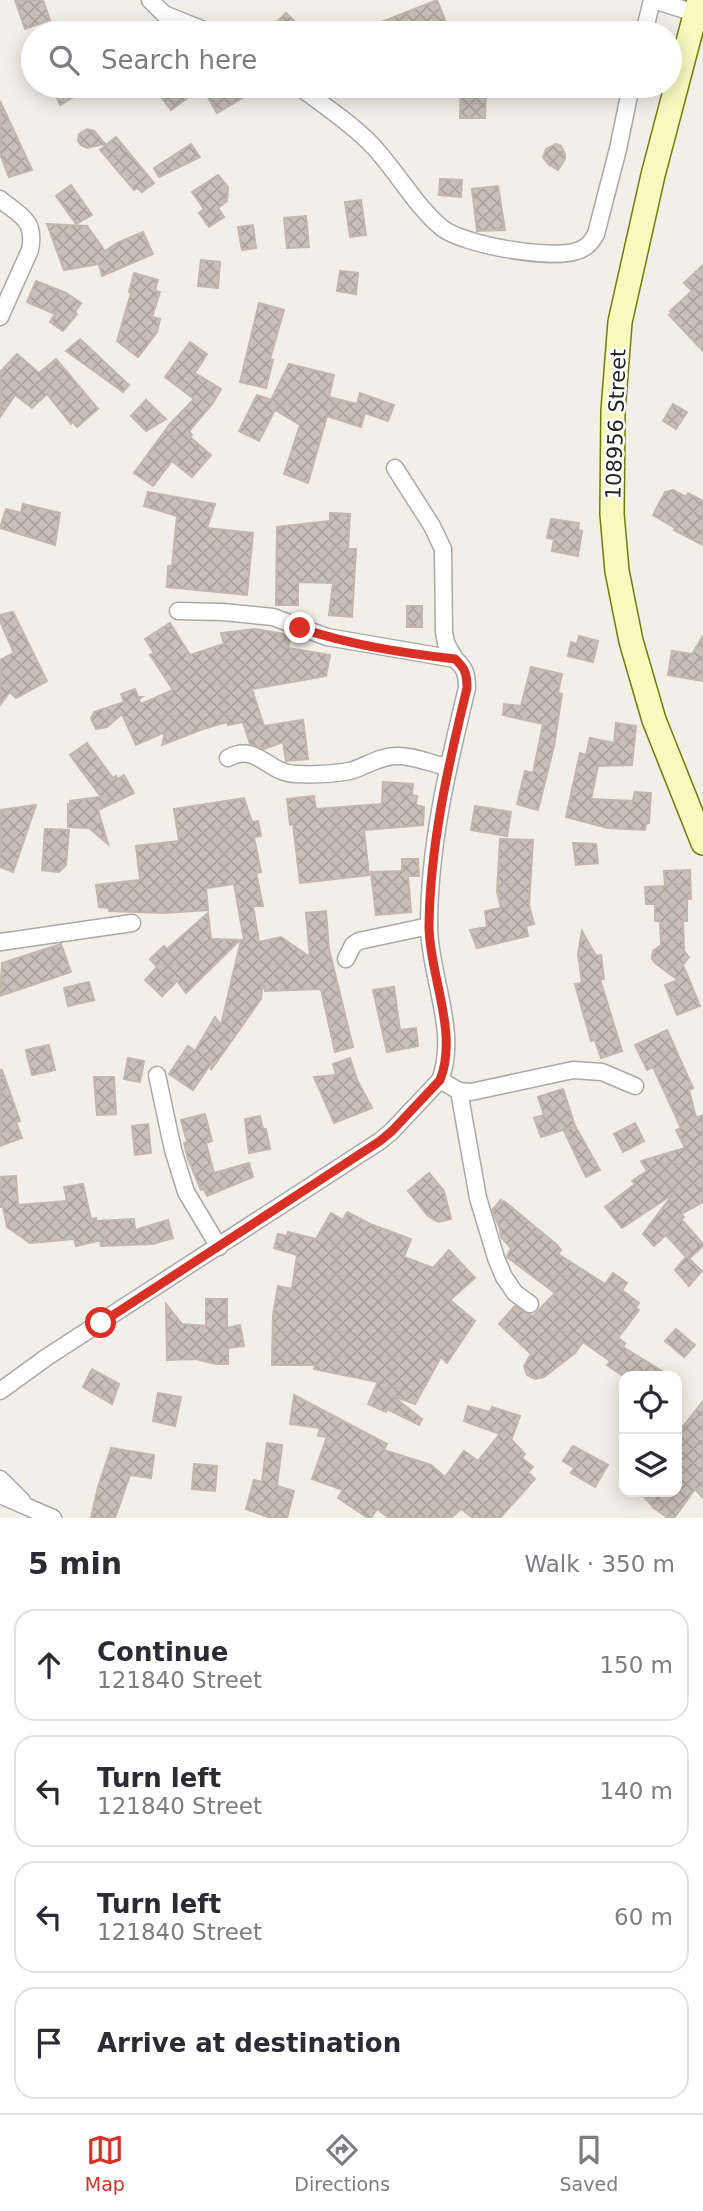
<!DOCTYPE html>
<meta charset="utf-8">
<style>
:root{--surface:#fff;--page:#f7f7f7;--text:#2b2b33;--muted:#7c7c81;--line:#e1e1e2;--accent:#d93025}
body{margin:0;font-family:"DejaVu Sans",sans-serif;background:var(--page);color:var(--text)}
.controls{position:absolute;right:21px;bottom:21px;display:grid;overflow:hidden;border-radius:14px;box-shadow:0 4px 18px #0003}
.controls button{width:63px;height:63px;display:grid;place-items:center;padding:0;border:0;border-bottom:2px solid var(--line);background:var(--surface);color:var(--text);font:35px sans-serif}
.stop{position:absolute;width:21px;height:21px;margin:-16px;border:5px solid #d93025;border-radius:50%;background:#fff}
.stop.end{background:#d93025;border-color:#fff;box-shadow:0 2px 7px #0008}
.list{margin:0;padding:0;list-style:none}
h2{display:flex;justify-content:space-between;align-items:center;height:91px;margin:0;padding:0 28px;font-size:30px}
h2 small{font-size:23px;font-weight:400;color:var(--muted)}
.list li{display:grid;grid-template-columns:46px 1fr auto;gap:21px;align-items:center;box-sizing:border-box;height:112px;margin:0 14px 14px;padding:0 14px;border:2px solid var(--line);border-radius:21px}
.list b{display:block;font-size:26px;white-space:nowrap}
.list p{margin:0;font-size:23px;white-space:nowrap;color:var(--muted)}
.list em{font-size:23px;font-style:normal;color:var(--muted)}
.icon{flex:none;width:38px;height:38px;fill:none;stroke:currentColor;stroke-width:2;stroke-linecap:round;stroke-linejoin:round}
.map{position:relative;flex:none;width:703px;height:1518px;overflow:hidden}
.search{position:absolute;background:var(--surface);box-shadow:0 4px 18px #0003;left:21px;right:21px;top:21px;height:77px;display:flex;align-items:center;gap:18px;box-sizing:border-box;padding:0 24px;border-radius:38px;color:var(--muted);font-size:26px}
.sheet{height:595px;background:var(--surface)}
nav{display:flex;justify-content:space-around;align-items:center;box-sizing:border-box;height:98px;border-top:2px solid var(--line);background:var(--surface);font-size:19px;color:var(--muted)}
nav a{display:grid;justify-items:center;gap:4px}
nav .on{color:var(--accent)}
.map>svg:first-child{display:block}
.building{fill:url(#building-cross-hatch);stroke:#c4b6ab;stroke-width:2}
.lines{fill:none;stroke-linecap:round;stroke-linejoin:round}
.street-casing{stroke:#a9a9a9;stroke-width:19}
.secondary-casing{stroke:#707d05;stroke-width:26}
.street{stroke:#fff;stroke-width:16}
.secondary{stroke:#f7fabf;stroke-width:23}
.route{stroke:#d93025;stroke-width:9}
.labels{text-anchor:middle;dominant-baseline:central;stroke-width:5;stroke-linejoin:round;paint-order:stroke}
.street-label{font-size:21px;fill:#222;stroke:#fff}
</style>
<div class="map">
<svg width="703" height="1518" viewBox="0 0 703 1518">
<defs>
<pattern id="building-cross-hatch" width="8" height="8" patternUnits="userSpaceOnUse" patternTransform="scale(1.75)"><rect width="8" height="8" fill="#c7bfb8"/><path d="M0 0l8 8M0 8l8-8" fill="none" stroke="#aba49e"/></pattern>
</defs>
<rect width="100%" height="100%" fill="#f2efe9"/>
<g class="building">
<polygon points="15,0 43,0 50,20 25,29"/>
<polygon points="437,0 450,33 354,33"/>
<polygon points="286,13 307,33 266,33"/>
<polygon points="52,86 68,86 73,97 60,105"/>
<polygon points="153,86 237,86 244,97 217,113 202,87 171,110"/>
<polygon points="461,86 486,86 485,118 460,118"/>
<polygon points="0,101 32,170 9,177 0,154"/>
<polygon points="87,129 94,131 105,144 87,148 81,145 78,141 79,134"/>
<polygon points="116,137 154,183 142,192 137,188 134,190 100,150"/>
<polygon points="191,144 200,157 159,177 154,168"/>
<polygon points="556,144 561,146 565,154 565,159 558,170 548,164 543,157 546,149"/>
<polygon points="218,175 228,187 227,201 218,208 224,217 209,227 199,213 204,209 192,192"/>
<polygon points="440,179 462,180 461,197 439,195"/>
<polygon points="71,185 92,215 76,224 56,196"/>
<polygon points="498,186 505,230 477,231 472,189"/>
<polygon points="361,200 366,235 350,237 345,202"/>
<polygon points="306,216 309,247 287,248 284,218"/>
<polygon points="47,224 87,226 105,251 117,243 143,232 153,254 102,276 99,264 64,270"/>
<polygon points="253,225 256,248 242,250 238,227"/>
<polygon points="201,260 220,262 218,288 198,286"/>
<polygon points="703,265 703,351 669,315 672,312 670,311 692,291 684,283"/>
<polygon points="340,271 358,273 356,294 337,291"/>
<polygon points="134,273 158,280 155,291 160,292 152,317 160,319 157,332 138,357 117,341 131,293 129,292"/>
<polygon points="36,281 66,293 81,303 75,312 77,314 63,331 50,322 55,314 27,302"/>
<polygon points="259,303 284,310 270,359 273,360 266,388 240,382"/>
<polygon points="80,339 129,385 123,392 66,351"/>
<polygon points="190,342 207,354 195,373 221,389 213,403 189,431 192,435 190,437 211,455 192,477 172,461 153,486 134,473 170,424 194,399 165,377"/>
<polygon points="17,354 39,373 56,359 98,409 77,427 73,422 71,424 47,394 32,408 15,395 0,417 0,372"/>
<polygon points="289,364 334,375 329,397 357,404 360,393 394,405 388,421 365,413 361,427 327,416 308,483 284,474 300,425 275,410 259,441 239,431 257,395 271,400"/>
<polygon points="146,400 166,419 146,431 131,416"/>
<polygon points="673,404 687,412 676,429 663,421"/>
<polygon points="673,490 686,497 688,493 703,501 703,545 674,530 675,528 653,515 665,492"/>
<polygon points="148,492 215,504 207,528 253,533 247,595 167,587 168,566 172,566 177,516 144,506"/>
<polygon points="23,504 60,513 55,545 0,528 6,509 21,513"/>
<polygon points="330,513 350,514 348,549 356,549 352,617 329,615 333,583 298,582 298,605 276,605 277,527 330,521"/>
<polygon points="551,519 579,523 578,530 582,531 578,556 552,551 554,539 547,538"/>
<rect x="407" y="606" width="15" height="21"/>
<polygon points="13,612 47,681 16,698 10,692 0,705 0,660 14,653 0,621 0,615"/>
<polygon points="170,623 190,655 224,644 221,633 255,629 290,635 288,648 330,655 326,676 252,689 264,726 303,720 308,759 286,761 283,742 264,749 250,744 243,722 228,725 227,722 203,729 162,745 165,732 136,745 122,714 107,727 96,729 91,719 94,712 124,702 121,694 135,689 138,697 142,697 139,699 141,704 173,690 150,655 154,653 145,639"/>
<polygon points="579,636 598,641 593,662 568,656 571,642 577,644"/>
<polygon points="703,636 703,681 668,675 672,651 692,654"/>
<polygon points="531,667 562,674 558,693 562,694 554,746 538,810 517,804 525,771 533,773 543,724 503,715 504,704 521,706"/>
<polygon points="616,723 636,726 632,765 598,766 591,799 633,801 635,792 651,793 649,823 646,824 645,830 608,828 566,817 580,753 586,755 590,738 614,743"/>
<polygon points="87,743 113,778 116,776 117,779 124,775 134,793 98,810 108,844 89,828 68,827 68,804 70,804 70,801 101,797 70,755"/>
<polygon points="383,782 413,784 412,795 417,796 416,805 424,807 423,825 364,830 369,875 300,883 293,824 290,825 287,799 314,796 316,809 382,804"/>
<polygon points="244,798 252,822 258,821 261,836 254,837 261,872 256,873 263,906 253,906 259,942 281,937 310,957 306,913 326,911 329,949 353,1047 335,1052 321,989 265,991 263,981 261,999 211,1070 212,1062 193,1090 169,1074 188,1046 195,1051 215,1017 221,1025 241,940 244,940 234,884 206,888 208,910 165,913 109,911 109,908 99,907 96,885 140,880 136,846 179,841 174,809"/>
<polygon points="36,805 13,872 0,867 0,810"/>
<polygon points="475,806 511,812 507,836 471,830"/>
<polygon points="45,829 69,830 66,865 59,872 42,870"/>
<polygon points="500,839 533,840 529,905 534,924 526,926 528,936 477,948 470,930 487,927 485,911 501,908 497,892"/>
<polygon points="573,843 596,844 598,863 576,865"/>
<polygon points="402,859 418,859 419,876 408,876 411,912 376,915 371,872 402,871"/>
<polygon points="690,870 691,899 687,899 687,921 683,921 684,951 689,957 683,965 700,1006 677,1015 665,985 678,980 655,963 652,959 653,951 661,945 660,921 655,921 655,904 646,904 645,887 665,886 664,871"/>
<polygon points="208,913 211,939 240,940 186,993 177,981 162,996 145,980 157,967 150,959 164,946 167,949"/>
<polygon points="582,931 596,956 601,955 604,979 600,979 622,1051 601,1058 595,1040 591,1041 575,984 582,983 578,954"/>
<polygon points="61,944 71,972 0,996 2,963"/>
<polygon points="89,982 94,1000 68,1006 64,988"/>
<polygon points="394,987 400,1030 416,1028 418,1046 387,1052 373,990"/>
<polygon points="667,1030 693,1088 689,1090 696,1118 703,1115 703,1202 681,1214 684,1217 681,1219 703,1244 703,1246 689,1259 702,1271 689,1286 675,1270 686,1257 666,1235 654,1246 643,1234 673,1194 622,1228 605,1207 635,1184 632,1181 647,1171 641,1161 685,1148 676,1130 681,1128 653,1067 647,1070 635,1045"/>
<polygon points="49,1045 55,1070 32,1075 26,1050"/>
<polygon points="128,1058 144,1061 140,1082 124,1079"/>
<polygon points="350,1058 357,1080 372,1108 334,1123 314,1077 336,1075 333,1064"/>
<polygon points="0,1070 2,1070 20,1121 16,1122 22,1138 0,1146"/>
<polygon points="94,1077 114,1077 116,1114 97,1115"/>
<polygon points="563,1089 575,1126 600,1170 586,1177 564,1131 575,1126 541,1137 534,1118 544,1115 538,1097"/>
<polygon points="205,1114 212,1141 206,1143 214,1173 249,1163 253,1177 207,1196 204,1189 201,1190 188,1159 184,1143 187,1142 181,1120"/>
<polygon points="260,1116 263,1129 266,1129 270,1149 249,1153 245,1119"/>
<polygon points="635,1123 644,1141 623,1152 614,1134"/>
<polygon points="148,1124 151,1153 135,1155 132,1126"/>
<polygon points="429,1173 444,1191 451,1219 438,1222 428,1216 408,1191"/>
<polygon points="16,1176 18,1205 67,1201 64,1187 83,1184 91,1219 96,1218 96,1221 134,1219 135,1230 168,1220 173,1238 153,1244 101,1246 100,1241 106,1239 76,1246 74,1239 30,1243 7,1227 3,1207 0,1207 0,1177"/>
<polygon points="501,1200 502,1203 504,1201 557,1245 561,1250 558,1254 605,1284 613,1273 627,1283 622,1290 639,1303 636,1308 639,1310 618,1338 625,1343 623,1347 670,1376 623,1376 607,1365 610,1361 583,1342 575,1353 544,1377 535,1379 527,1375 524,1366 531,1354 499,1324 515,1306 533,1316 555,1293 507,1257 511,1248 501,1237 500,1229 492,1210"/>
<polygon points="347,1212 370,1224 411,1239 404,1257 433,1268 449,1250 475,1278 450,1300 475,1321 447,1363 441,1357 415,1404 393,1396 422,1419 419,1425 387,1409 386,1412 368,1404 378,1382 314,1369 315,1365 272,1365 273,1315 278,1286 292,1289 297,1255 274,1248 278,1234 287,1236 288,1232 316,1239 331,1213 343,1220"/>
<polygon points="206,1299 227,1299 227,1328 240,1325 244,1346 228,1348 228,1364 216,1364 196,1359 167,1360 166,1304 182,1324 206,1326"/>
<polygon points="676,1329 695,1345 684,1357 665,1341"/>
<polygon points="92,1369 119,1384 112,1404 83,1387"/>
<polygon points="158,1393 181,1397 175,1426 153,1421"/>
<polygon points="294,1395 387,1444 384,1450 431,1465 445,1477 464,1451 478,1461 500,1434 464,1421 468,1406 490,1412 492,1407 520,1416 512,1438 509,1437 525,1454 522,1458 533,1467 528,1472 535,1479 500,1518 473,1518 461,1509 451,1518 389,1518 377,1509 371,1518 368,1518 338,1498 343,1490 312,1479 327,1437 318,1436 320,1428 290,1424"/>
<polygon points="703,1401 703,1498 695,1489 674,1518 668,1518 654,1508 640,1492 677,1492 677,1434"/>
<polygon points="267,1443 282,1445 277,1486 294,1491 287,1518 271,1518 246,1509 254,1480 262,1482"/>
<polygon points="573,1446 608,1465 595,1487 571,1473 574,1468 563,1461"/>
<polygon points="111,1448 154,1455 151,1478 130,1475 115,1518 91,1518 98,1487"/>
<polygon points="194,1464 217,1466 215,1491 192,1489"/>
</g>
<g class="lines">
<g class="street-casing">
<g id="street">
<polyline points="150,0 164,14 211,33"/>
<polyline points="653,0 695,13"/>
<polyline points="644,33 652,0"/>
<path d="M298,86c25,19 53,37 75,60 24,26 42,59 69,82 22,17 109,32 135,23 10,-3 15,-9 19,-17l22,-85 13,-63"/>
<path d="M0,199c20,17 36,20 30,51l-30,67"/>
<polyline points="395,468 432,526 443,549 444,632 446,643 455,659"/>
<path d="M228,758c29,-16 40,16 68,16 17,1 37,0 54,-3 15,-4 29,-15 46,-15 17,-1 35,8 52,11"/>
<polyline points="0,942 132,923"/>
<polyline points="346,959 353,945 359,941 429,926"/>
<polyline points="157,1075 173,1150 186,1192 219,1247"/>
<polyline points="440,1080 459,1091 478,1198 496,1258 504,1277 515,1293 530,1304"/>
<polyline points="459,1091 471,1092 573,1070 602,1072 635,1086"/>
<path d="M0,1391l47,-34 333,-216 12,-10 48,-51c19,-47 -11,-106 -11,-154 0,-81 19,-160 38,-238 0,-14 -2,-20 -12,-29l-128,-22 -54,-20 -50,-5 -45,-1"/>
<polyline points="0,1479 22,1501"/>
<polyline points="0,1495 53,1518"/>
</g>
</g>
<g class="secondary-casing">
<polyline id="secondary" points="699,0 653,175 620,322 613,411 612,514 617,571 631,641 654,720 703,843"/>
</g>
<use href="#street" class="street"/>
<use href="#secondary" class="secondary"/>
</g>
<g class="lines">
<path class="route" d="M101,1323l279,-182 12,-10 48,-51c19,-47 -11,-106 -11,-154 1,-81 19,-160 38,-238 0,-14 -2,-20 -12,-29 -52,-6 -105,-14 -155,-31"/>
</g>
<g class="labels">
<g class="street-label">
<text transform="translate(616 424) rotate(-88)">108956 Street</text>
</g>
</g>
</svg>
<div class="controls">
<button><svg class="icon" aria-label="locate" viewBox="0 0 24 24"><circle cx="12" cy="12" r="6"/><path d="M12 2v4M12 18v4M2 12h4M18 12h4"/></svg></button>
<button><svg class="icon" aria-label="layers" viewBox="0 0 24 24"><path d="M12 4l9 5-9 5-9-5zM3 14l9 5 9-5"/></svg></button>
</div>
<div class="stop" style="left:101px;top:1323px"></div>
<div class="stop end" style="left:300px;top:628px"></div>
<div class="search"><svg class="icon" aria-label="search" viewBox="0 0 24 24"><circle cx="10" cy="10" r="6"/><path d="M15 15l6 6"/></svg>Search here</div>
</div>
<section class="sheet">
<h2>5 min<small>Walk · 350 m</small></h2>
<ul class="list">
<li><svg class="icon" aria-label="ahead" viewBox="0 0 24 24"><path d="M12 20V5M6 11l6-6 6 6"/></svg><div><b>Continue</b><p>121840 Street</p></div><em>150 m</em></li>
<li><svg class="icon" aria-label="left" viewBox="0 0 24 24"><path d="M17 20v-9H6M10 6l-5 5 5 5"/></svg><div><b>Turn left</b><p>121840 Street</p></div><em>140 m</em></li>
<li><svg class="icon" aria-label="left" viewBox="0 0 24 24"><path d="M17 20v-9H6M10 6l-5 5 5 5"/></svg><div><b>Turn left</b><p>121840 Street</p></div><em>60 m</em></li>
<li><svg class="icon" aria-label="arrive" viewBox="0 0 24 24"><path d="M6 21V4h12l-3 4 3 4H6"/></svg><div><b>Arrive at destination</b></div></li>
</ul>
</section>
<nav>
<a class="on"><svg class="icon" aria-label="map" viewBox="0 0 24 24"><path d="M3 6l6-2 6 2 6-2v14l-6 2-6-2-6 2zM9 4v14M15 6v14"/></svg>Map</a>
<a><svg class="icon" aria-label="directions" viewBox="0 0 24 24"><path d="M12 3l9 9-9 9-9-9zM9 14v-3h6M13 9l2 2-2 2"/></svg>Directions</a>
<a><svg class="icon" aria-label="saved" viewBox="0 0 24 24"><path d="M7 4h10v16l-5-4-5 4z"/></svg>Saved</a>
</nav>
